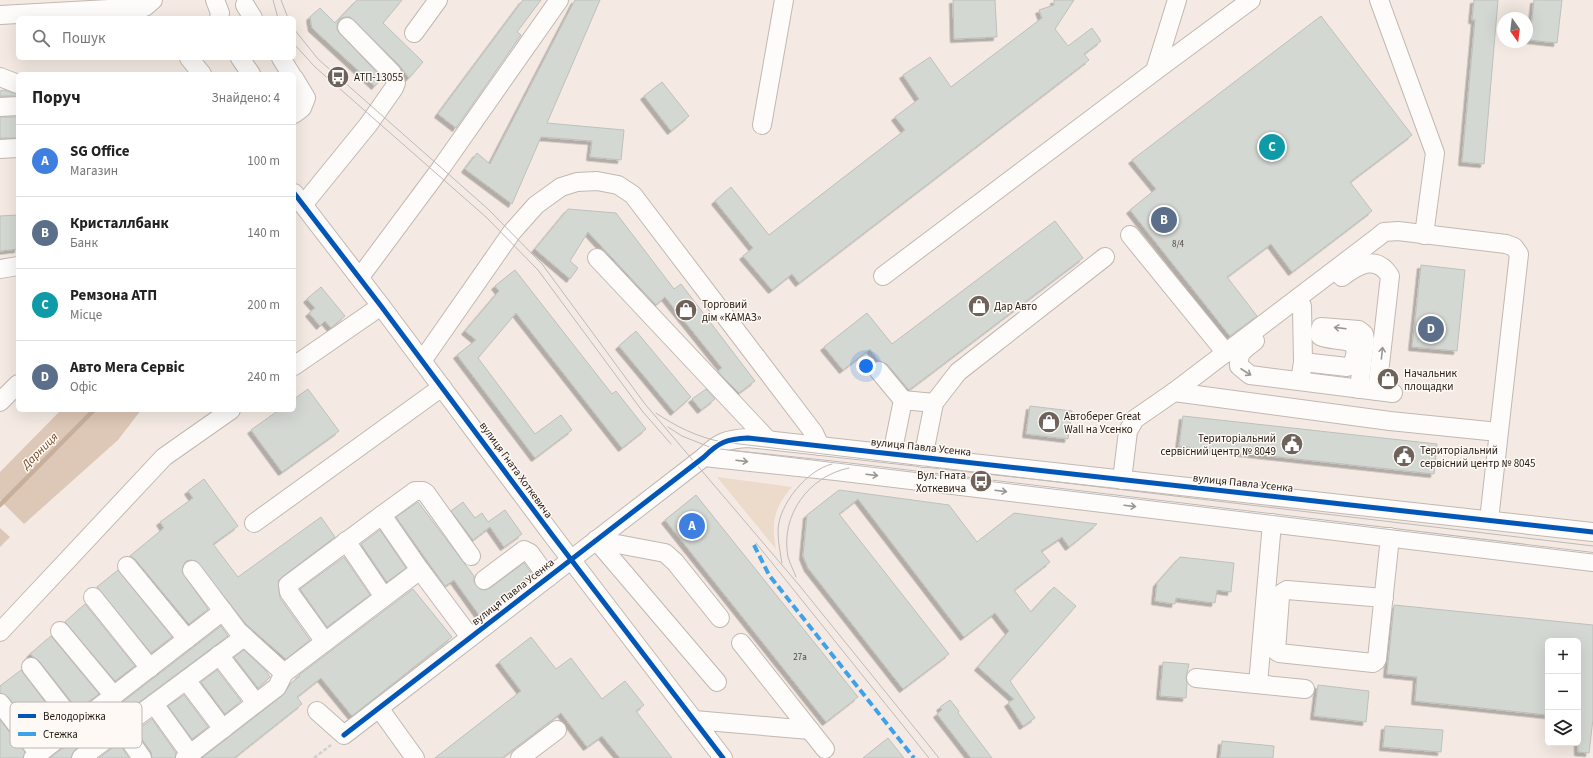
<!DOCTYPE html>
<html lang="uk">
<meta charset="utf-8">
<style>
:root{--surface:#fff;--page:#f6f6f6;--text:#222;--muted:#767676;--line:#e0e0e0;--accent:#ea580c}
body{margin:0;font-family:"Source Sans 3",sans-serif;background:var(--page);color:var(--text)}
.controls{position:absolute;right:12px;bottom:12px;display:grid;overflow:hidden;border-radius:6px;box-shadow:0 4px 16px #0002}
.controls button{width:36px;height:36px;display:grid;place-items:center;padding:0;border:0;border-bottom:1px solid var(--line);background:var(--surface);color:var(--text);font:20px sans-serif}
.compass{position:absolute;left:1497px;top:12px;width:36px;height:36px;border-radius:50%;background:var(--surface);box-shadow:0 4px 16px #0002;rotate:166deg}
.you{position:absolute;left:866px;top:366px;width:14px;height:14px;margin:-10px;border:3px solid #fff;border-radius:50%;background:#1a73e8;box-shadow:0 0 0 6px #1a73e833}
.badge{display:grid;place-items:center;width:26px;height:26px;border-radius:50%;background:var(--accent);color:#fff;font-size:13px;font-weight:700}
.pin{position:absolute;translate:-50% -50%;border:2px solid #fff;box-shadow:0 1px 4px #0006}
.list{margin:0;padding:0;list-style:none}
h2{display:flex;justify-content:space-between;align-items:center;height:52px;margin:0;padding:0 16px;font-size:17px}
h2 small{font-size:13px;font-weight:400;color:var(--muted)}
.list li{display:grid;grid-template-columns:26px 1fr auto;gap:12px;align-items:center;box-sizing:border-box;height:72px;padding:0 16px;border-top:1px solid var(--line)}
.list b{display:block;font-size:15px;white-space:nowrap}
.list p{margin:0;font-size:13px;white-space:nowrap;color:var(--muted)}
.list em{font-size:13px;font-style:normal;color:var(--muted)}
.icon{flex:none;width:22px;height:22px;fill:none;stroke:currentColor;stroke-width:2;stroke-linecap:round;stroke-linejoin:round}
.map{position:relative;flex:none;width:1593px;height:758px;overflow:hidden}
.search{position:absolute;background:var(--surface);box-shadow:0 4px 16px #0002;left:16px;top:16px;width:280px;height:44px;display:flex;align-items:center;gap:10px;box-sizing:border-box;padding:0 14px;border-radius:6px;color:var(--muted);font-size:15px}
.panel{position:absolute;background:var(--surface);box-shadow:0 4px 16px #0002;left:16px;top:72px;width:280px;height:340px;border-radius:6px}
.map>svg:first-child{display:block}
.green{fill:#ecdacb}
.forest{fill:#ddc7b6}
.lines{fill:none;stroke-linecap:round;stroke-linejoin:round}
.stream{stroke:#c8af9c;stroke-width:4.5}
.building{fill:#d4d8d3;stroke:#bdc0bc;filter:url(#shadow)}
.minor-casing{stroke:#c1b8b1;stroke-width:20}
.path{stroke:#d2cfcc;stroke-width:2.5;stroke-dasharray:4 2;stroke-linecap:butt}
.minor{stroke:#fdfcfb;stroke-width:18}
.tram{stroke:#bdbab8;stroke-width:1}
.quiet{stroke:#3ea2ea;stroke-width:4;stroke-dasharray:8 4;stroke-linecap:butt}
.cycleway-casing{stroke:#fff9f5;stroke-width:8}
.cycleway{stroke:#0057b8;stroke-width:5}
.oneway{stroke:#9b9692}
.labels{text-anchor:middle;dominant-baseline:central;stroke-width:3;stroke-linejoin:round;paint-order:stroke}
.number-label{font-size:9px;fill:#514a43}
.poi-label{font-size:11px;fill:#241a12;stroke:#fff9f5;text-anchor:start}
.street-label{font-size:11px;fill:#241a12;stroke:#fff9f5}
.water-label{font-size:12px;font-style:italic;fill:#754923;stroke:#fff9f5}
.key{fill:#fff9f5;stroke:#bdb6b1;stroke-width:1}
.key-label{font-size:11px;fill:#241a12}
</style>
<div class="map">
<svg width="1593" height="758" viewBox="0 0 1593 758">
<defs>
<filter id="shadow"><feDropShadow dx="-3.5" dy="3.5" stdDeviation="0" flood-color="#0004"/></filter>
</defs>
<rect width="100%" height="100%" fill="#f4eae3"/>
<path class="green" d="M717,477l75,10c-18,21 -21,34 -16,62z"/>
<g class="forest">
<polygon points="61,410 141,410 118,440 24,524 0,500 0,472"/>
<polygon points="0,528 10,537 0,547"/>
</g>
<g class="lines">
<polyline class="stream" points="0,505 94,410"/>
</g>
<g class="building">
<polygon points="357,0 402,0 383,23 423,62 409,78 400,66 350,17 345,17 340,19 337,24 337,30 382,78 375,86 312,28 310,17 320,8 335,23"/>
<polygon points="523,0 541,0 517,32 521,35 456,128 438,114"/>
<polygon points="575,0 600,0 547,123 624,130 621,160 590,157 592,141 541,137 512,204 465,169 477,153 490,164"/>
<polygon points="953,0 995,0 997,37 954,39"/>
<polygon points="1054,0 1074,0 1055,29 1068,46 1092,28 1101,41 1084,54 1089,60 799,283 792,274 772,290 743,256 753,248 715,201 731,187 769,235 905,130 895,117 919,99 903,75 930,57 951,87 1042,18 1039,10 1054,5"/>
<polygon points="1474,0 1498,0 1484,164 1462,162 1475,20 1472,20"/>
<polygon points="1534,0 1562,0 1557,43 1530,40"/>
<polygon points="1321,16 1412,135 1350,182 1372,211 1292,272 1271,244 1227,277 1257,316 1230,336 1130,210 1156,189 1132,160"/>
<polygon points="662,82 689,116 671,131 644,96"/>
<polygon points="4,90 16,94 17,96 0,96 0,91"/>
<rect x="0" y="117" width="18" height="21"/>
<polygon points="568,209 616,213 674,289 681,284 755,381 739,393 721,375 718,371 722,368 665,297 656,305 588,232 570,261 578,268 570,279 535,249"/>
<polygon points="18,215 18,249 0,251 0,216"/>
<polygon points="1055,221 1083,258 909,390 887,364 879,361 870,349 843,370 824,347 867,313 892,344"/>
<polygon points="1421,265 1465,270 1457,351 1412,347"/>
<polygon points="515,270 612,394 616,391 646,429 622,448 516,313 478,358 535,434 561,415 572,430 535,458 457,355 476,340 465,331 499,291 495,286"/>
<polygon points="321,287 345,316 331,328 325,321 320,326 309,313 315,308 307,299"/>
<polygon points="636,331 691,397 674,412 619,346"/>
<polygon points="308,389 339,431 282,472 251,430 279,410 294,410 294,399"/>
<polygon points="706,389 715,399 701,410 692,399"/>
<polygon points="1030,406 1072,411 1068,439 1026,434"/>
<polygon points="1183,416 1437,444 1434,474 1179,446"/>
<polygon points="204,479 238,526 213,544 238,577 321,517 335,537 282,577 278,581 280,598 310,640 286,659 246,624 196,561 191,560 186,561 183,566 182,572 208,609 189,624 135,559 130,556 164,528 160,522 193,498 188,491"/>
<polygon points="839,490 949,505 977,542 1014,513 1097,524 1069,547 1062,537 1041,551 1050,562 1014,590 1031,612 1054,587 1076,606 1010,681 1035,718 1023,726 1008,703 1014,699 978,667 1009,631 995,613 964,637 858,499 839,514 949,654 903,689 808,568 803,556 807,515"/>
<polygon points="696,495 858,697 826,722 665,520"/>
<polygon points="418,502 474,576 474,582 480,589 485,590 490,588 524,563 532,574 479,615 454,580 445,586 396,517"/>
<polygon points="463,502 475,518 482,513 488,522 505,510 522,534 504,547 490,527 473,540 451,511"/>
<polygon points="380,530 406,568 387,582 361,544"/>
<polygon points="344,557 370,595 327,627 300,589"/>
<polygon points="1180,557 1234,563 1231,592 1217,590 1215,603 1176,598 1175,604 1155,601 1157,583"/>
<polygon points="118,570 172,637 151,653 97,587"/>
<polygon points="413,589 452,637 352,716 321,678 297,697 302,704 234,758 202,758 283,695 291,683 300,676 299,675"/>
<polygon points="85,604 135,666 115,681 65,622"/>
<polygon points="1394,605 1593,625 1593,719 1589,753 1578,752 1578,641 1548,641 1548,715 1415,701 1417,677 1387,674"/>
<polygon points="221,626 228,636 75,750 71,758 50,758"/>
<polygon points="51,636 99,694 78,710 39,661 30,654"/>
<polygon points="531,637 556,669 571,658 602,699 625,681 644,705 636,711 672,758 620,758 602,736 587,747 561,713 502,758 435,758 521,691 499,662"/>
<polygon points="244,650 266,671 270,677 258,688 234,657"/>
<polygon points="1163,662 1189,664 1186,677 1187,683 1186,698 1160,696"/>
<polygon points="21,670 61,723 41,739 8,697 0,693 0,686"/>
<polygon points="217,670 241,701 225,714 201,682"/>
<polygon points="1318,685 1369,691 1366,722 1314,716"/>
<polygon points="184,695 208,727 192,739 168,706"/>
<polygon points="950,700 959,711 958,713 992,758 971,758 937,714 942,710 940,707"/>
<polygon points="152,719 176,753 175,758 152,758 151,752 136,731"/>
<polygon points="0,720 25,752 23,758 0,758"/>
<polygon points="1385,726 1443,730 1441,752 1383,747"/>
<polygon points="888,738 904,758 863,758"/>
<polygon points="1222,741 1274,746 1273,758 1220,758"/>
<polygon points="119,743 129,758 99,758"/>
</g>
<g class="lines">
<g class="minor-casing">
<g id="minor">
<polyline points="215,0 220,13 219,18"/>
<polyline points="1379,0 1435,153 1424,235"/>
<polyline points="245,5 253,18"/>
<polyline points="0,15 145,7 153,0"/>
<polyline points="414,33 438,0"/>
<polyline points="189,58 202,74"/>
<polyline points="240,58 251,74"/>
<polyline points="281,58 291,74"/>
<polyline points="1155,71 1251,0"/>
<polyline points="0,77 18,84"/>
<polyline points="294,78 306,98 302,108 294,114"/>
<polyline points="0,107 18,106"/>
<polyline points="762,125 784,0"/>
<polyline points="0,149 18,148"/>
<polyline points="294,193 381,306 553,536 723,758"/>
<polyline points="303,205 368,125 394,88 396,83 392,73 347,27"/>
<polyline points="1130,235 1226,353"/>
<polyline points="597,258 768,440"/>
<polyline points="0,269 18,266"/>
<polyline points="883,276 1155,71 1177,0"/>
<polyline points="360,277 441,168 559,0"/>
<path d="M1342,277c16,-12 34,-23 48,-1l-13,115"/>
<polyline points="1302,306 1303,362"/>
<path d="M1255,341c-11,9 -17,10 -16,25l11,9 143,18"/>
<polyline points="422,361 512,232 536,205 561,187 577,182 597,181 618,185 633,195 814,433 820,446"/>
<polyline points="294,366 381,306"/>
<polyline points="879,371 903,400"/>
<path d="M1300,381l3,-19 44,5 5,-2c13,-32 -14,-21 -32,-29l-1,-2 2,-7 38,3 5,4 1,6 -6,49"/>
<polyline points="1174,392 1390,421 1498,432"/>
<polyline points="0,402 18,384"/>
<polyline points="892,454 903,400 934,403"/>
<polyline points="704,457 836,471 1593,562"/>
<polyline points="923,458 934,403 958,372 1105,257"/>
<polyline points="1122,480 1128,431 1135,419 1174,392 1378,237 1384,232 1398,231 1506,244 1514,247 1519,254 1489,520"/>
<polyline points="254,523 442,387"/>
<polyline points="596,540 717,682"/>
<polyline points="596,540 665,553 675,562 720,618"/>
<polyline points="346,541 384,597"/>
<polyline points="127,566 187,639"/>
<polyline points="192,570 238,631 284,673 420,570 470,637"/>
<polyline points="420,570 382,515 415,491 423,491 426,493 471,556"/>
<polyline points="484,580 524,550 530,553 548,578"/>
<polyline points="93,597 150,668"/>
<polyline points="1384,598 1287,590 1282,593 1280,597 1276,651 1279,653 1373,663 1376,661 1377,659 1390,537"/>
<polyline points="60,631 114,696"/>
<polyline points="0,632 164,457 231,410"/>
<polyline points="325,642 289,592 288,585 382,515"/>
<polyline points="741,643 825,749"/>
<polyline points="219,655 256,703"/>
<polyline points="31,667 76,725"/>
<polyline points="1196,678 1305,689"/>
<polyline points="186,680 223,729"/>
<polyline points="1258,684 1272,523"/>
<polyline points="0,703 39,754"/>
<polyline points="154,704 190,754"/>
<polyline points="379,708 415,758"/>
<path d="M317,711l27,24 360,-278c15,-15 23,-18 44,-19l845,94"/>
<polyline points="694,720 810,730"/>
<polyline points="121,728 142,758"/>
<polyline points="33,758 223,611"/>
<polyline points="81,758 244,637"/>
<polyline points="185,758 277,687 284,673"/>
<polyline points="520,758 557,730"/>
</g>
</g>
<polyline class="path" points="314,758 331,745"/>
<use href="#minor" class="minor"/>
<g class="tram">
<polyline points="273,0 278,18"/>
<polyline points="281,0 288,18"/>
<polyline points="294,29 318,59 488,209 542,264 645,404 799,585 939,758"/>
<polyline points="294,44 315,67 486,217 538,270 643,412 671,444"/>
<path d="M656,413c19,13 43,25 67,29l870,104"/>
<polyline points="668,427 682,436 712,448 1593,554"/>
<polyline points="756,543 929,758"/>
<path d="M782,563c-2,-11 -4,-22 -4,-33 1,-26 29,-60 54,-66"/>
<path d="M796,577c-2,-6 -6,-13 -8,-20 -8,-42 21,-81 61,-89"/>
</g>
<polyline class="quiet" points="754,545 769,575 914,758"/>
<g class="cycleway-casing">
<g id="cycleway">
<polyline points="294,193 381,306 553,536 723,758"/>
<path d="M344,735l360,-278c15,-15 23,-18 44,-19l845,94"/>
</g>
</g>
<use href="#cycleway" class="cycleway"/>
</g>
<defs><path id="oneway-shaft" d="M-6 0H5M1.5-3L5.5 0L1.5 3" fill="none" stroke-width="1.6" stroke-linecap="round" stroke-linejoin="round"/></defs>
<g class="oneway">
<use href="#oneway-shaft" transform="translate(1340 328) rotate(-173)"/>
<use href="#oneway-shaft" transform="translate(1382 353) rotate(-84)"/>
<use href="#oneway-shaft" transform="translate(1246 372) rotate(33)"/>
<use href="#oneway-shaft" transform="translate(742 461) rotate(7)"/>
<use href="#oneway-shaft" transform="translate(872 475) rotate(7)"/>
<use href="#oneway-shaft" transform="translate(1001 491) rotate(7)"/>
<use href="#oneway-shaft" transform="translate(1130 506) rotate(7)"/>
</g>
<defs>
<g id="bus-disc" transform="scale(1.15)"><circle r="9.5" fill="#6d635b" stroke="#fff9f5"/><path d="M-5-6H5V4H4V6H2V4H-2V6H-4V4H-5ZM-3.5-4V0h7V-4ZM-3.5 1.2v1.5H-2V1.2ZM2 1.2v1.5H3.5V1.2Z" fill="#fff"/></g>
<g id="shop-disc" transform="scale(1.15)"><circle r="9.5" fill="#6d635b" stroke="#fff9f5"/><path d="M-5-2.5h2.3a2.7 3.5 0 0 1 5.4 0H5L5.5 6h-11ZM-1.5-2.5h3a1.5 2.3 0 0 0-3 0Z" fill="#fff"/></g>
<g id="civic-disc" transform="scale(1.15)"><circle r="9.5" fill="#6d635b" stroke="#fff9f5"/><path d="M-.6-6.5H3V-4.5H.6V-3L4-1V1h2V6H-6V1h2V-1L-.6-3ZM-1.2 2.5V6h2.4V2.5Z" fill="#fff"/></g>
</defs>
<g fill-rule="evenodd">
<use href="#bus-disc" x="338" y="77"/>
<use href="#shop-disc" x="979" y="306"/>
<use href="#shop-disc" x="686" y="310"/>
<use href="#shop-disc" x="1388" y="379"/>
<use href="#shop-disc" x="1049" y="422"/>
<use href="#civic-disc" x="1292" y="444"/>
<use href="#civic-disc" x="1404" y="456"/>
<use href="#bus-disc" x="981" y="481"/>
</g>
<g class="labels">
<g class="number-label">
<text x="1178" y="244">8/4</text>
<text x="800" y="657">27а</text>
</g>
<g class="poi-label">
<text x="354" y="77">АТП-13055</text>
<text x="702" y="304">Торговий<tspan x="702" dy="13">дім «КАМАЗ»</tspan></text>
<text x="994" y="306">Дар Авто</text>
<text x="1404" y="373">Начальник<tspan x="1404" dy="13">площадки</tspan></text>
<text x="1064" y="416">Автоберег Great<tspan x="1064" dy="13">Wall на Усенко</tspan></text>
<text x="1276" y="438" text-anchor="end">Територіальний<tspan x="1276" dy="13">сервісний центр № 8049</tspan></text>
<text x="1420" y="450">Територіальний<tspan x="1420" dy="13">сервісний центр № 8045</tspan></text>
<text x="966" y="475" text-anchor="end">Вул. Гната<tspan x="966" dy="13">Хоткевича</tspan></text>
</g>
<g class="street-label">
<text transform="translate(921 447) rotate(6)">вулиця Павла Усенка</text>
<text transform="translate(516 470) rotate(54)">вулиця Гната Хоткевича</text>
<text transform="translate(1243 483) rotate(6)">вулиця Павла Усенка</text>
<text transform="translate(513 592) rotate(-38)">вулиця Павла Усенка</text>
</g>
<g class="water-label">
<text transform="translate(40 451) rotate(-45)">Дарниця</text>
</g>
</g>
<rect x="10" y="702" width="132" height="46" rx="6" class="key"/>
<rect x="18" y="714" width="18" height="4" fill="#0057b8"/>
<rect x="18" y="732" width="18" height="4" fill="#3ea2ea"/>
<g class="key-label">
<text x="43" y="720">Велодоріжка</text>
<text x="43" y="738">Стежка</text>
</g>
</svg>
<div class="controls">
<button>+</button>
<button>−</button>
<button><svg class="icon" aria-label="layers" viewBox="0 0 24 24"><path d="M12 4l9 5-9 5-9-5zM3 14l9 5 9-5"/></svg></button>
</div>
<svg class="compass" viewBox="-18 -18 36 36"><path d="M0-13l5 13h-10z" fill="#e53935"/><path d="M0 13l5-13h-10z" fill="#767676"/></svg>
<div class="you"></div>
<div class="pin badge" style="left:692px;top:526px;background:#3f7fe0">A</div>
<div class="pin badge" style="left:1164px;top:220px;background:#5c6f8a">B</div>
<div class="pin badge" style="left:1272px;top:147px;background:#0f9aa8">C</div>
<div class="pin badge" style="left:1431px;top:329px;background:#5c6f8a">D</div>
<div class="search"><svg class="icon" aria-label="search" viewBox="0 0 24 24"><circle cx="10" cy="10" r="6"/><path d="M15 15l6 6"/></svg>Пошук</div>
<section class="panel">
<h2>Поруч<small>Знайдено: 4</small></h2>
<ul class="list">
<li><span class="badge" style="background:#3f7fe0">A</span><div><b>SG Office</b><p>Магазин</p></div><em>100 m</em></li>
<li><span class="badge" style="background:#5c6f8a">B</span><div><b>Кристаллбанк</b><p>Банк</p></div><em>140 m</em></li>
<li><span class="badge" style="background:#0f9aa8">C</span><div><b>Ремзона АТП</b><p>Місце</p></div><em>200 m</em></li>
<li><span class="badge" style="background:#5c6f8a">D</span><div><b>Авто Мега Сервіс</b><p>Офіс</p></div><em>240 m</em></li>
</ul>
</section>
</div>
